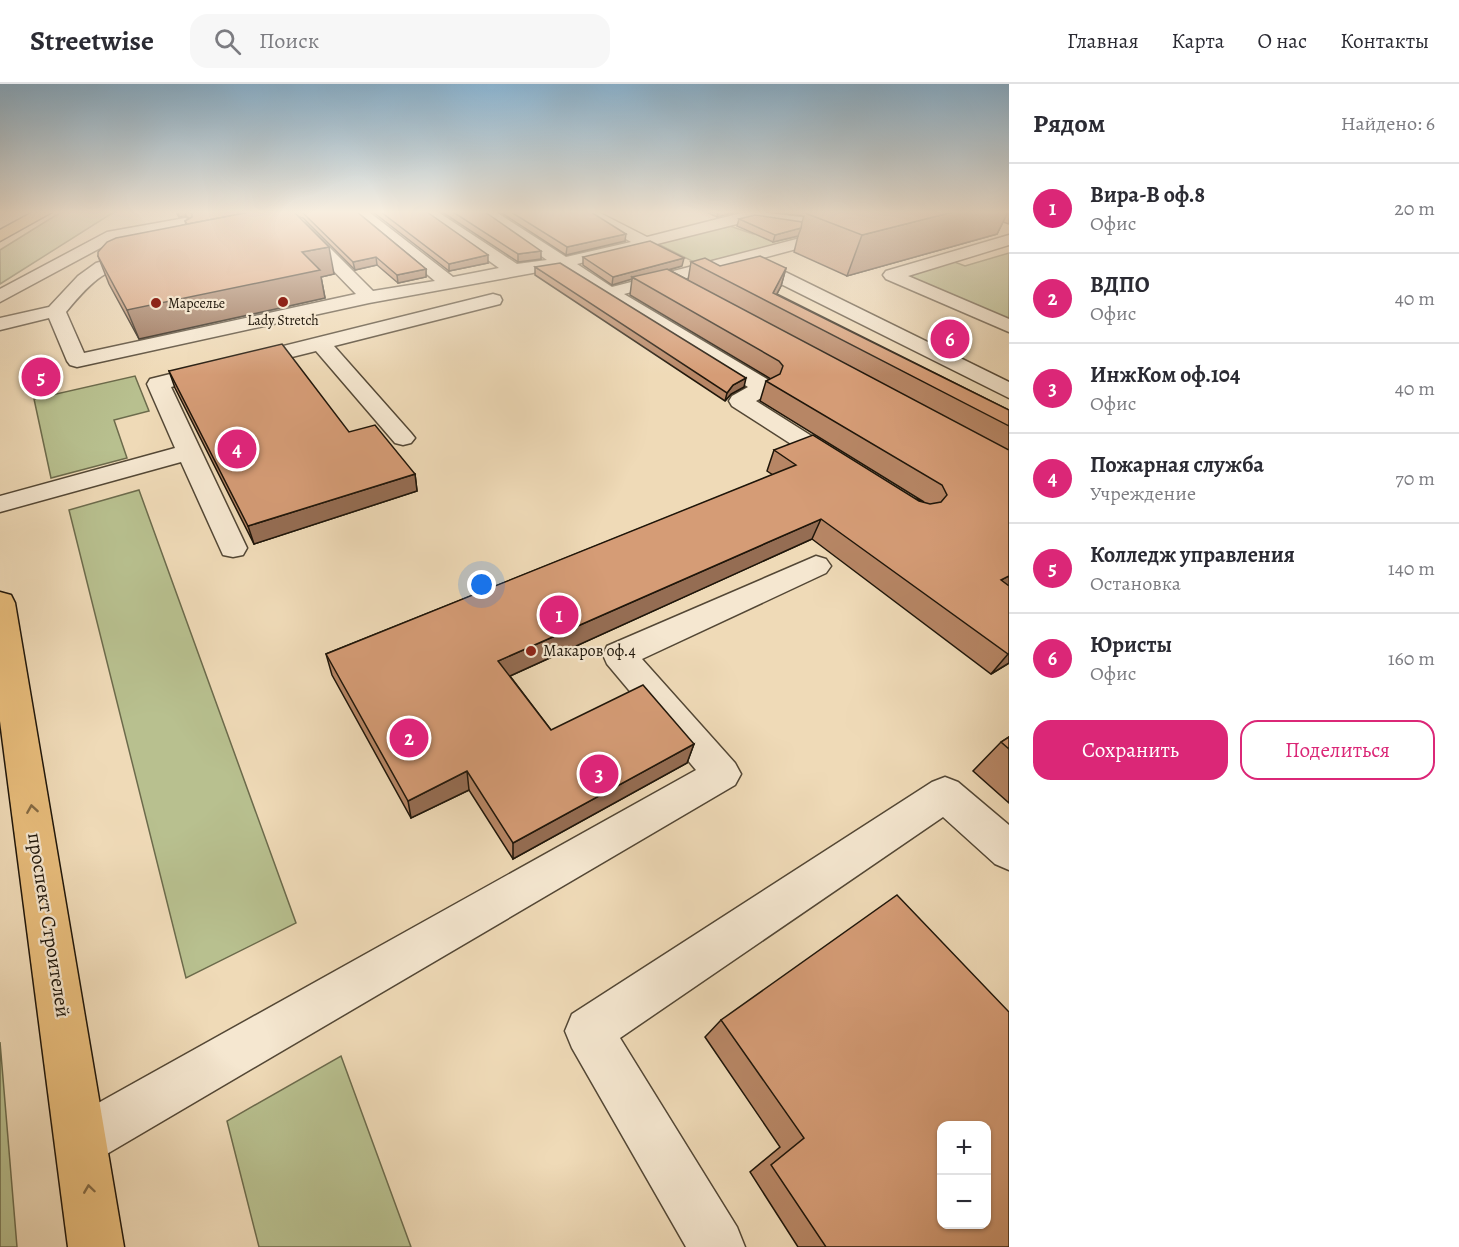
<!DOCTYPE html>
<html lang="ru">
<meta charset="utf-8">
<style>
:root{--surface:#fff;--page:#f7f7f7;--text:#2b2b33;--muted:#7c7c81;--line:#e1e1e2;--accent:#db2777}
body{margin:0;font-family:Alegreya,serif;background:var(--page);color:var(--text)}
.controls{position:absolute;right:18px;bottom:18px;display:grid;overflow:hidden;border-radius:12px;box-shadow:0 2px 4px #0004}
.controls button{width:54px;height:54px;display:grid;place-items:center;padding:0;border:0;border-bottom:2px solid var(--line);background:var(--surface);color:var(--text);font:30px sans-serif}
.you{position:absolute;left:482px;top:501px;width:21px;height:21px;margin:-15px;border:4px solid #fff;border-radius:50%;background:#1a73e8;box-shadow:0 0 0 9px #1a73e833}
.badge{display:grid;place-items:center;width:39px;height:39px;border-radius:50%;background:var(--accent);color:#fff;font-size:20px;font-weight:700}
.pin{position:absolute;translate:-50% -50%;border:3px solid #fff;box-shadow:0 2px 6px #0006}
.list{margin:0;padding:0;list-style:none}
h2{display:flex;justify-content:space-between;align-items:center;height:78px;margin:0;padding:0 24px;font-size:26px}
h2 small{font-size:20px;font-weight:400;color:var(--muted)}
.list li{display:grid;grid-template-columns:39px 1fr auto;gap:18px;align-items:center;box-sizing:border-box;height:90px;padding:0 24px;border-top:2px solid var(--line)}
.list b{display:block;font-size:22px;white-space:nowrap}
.list p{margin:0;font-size:20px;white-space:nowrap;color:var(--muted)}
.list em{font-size:20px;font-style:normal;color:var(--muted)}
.actions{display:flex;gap:12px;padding:18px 24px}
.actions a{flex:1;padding:14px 0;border:2px solid var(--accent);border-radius:18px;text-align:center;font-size:21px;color:var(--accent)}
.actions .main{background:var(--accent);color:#fff}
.icon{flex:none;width:33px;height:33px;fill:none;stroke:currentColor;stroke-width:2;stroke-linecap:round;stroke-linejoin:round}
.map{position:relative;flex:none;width:1009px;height:1163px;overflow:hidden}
header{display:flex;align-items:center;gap:36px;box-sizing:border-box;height:84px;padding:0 30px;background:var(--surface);border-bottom:2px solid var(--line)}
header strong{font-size:28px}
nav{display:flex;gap:33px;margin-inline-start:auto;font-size:21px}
.search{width:420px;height:54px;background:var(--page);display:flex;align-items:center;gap:15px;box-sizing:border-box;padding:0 21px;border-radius:18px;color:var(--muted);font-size:22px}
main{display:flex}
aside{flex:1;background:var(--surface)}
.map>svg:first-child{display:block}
.green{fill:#b8c08f;stroke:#6c6b4c;stroke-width:1.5}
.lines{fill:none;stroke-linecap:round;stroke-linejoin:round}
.minor-casing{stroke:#534735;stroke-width:3}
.major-casing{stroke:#1f160a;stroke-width:3}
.minor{fill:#f5e7d0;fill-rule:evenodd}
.major{fill:#e8bd7c;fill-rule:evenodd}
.wall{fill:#b78665;stroke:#1f160a;stroke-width:1.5}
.shaded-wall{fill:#956d53;stroke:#1f160a;stroke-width:1.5}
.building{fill:#d59c76;stroke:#1f160a;stroke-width:1.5;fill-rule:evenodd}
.oneway{stroke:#846a43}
.poi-dot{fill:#8f2418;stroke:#f5e7d0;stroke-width:2}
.labels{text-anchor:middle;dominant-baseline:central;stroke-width:4.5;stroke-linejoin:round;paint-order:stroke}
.far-poi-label{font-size:14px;fill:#1f160a;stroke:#f5e7d0;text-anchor:start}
.poi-label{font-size:16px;fill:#1f160a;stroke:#f5e7d0;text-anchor:start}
.near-street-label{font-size:20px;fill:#1f160a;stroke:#f5e7d0}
</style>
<header>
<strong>Streetwise</strong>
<div class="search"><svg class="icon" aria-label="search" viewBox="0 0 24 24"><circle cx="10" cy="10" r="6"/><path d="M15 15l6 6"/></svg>Поиск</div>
<nav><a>Главная</a><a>Карта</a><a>О нас</a><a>Контакты</a></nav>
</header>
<main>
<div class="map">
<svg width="1009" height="1163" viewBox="0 0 1009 1163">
<rect width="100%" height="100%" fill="#efdab7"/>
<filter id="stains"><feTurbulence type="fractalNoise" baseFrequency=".00333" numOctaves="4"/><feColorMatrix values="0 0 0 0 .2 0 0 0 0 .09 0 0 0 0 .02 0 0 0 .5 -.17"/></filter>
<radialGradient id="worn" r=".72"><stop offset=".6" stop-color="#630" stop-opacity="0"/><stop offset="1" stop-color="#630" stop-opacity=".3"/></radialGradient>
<g class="green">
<polygon points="61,128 114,128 0,200 0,166"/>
<polygon points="795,139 834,147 698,180 656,159 727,141 753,150"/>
<polygon points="1009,169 1009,238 902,192 952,177 965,182"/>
<polygon points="135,292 149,327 114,336 127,374 51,394 34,315"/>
<polygon points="139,406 296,839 186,894 69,426"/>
<polygon points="0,958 17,1163 0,1163"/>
<polygon points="341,972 411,1163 259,1163 227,1037"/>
</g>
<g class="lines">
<g class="minor-casing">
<g id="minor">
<path d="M353,128h16l84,65 46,-9 -78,-56h17l79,52 30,-4 -68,-48h17l70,45 65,-15 -51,-30h18l49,25 98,-25h18l52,7 43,-7h24l-2,3 -38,11 -27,3 -62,-9 -176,44 35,23 227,-59 6,2 2,3 -2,3 -86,23 250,123v16l-268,-134 -117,30 148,88 3,5 -3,5 -16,9 92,58 4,5 -4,5 -9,3 -9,-3 -98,-63 -3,-5 3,-5 16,-9 -188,-119 -191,35 -292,64 -7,-2 -3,-4 -18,-43 -49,12v-12l49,-11 29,-31 18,-13 48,-14 6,1 2,4 -2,4c-45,11 -55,19 -84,54l18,41 272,-59 -63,-65 -2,-3 2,-3h12l68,68 62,-10z"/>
<polygon points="185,134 190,136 193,139 190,142 117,155 0,218 0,205 107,148"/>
<polygon points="1009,151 1009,161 908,192 1009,235 1009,248 886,195 883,191 886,187"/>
<polygon points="493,210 500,212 502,216 500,220 334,262 411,349 415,354 411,359 403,361 395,359 316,267 171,303 247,464 243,471 233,473 223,471 181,378 0,428 0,412 175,364 147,300 150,295"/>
<polygon points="816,472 826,475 831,482 826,489 642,575 735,679 741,690 735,701 100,1074 82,1082 64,1074 56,1056 64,1038 696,686 607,580 603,571 607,562"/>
<polygon points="945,693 958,698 1009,741 1009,786 995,780 943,733 620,954 737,1143 745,1163 686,1163 572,964 565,947 572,930 932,698"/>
</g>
</g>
<g class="major-casing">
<g id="major">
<polygon points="33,128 52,128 0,157 0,146"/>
<polygon points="0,508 11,511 15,519 124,1163 68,1163 0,637"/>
</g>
</g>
<use href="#minor" class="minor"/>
<use href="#major" class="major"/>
</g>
<g class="wall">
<polygon points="176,128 357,128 426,185 426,193 398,199 377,181 355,186 303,134 299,133 334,190 321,193 325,214 139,255 109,200 98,172 186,140 185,137 190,135 186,132 179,133"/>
<polygon points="373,128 427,128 488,179 449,187"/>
<polygon points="442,128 485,128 541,175 518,178"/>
<polygon points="500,128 591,128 625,157 566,171"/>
<polygon points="706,128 736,128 717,133"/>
<polygon points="767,128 1009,128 1009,140 1003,138 997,150 847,192 794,168 798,152 773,158 737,142 739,135 802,138 804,132"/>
<polygon points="583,173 682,182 669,186 688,196 691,178 720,182 786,184 781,202 777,210 1009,326 1009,579 991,590 812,455 510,592 551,646 694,660 687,679 513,775 469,706 411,734 332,591 326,570 773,391 767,387 774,366 924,418 760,317 766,297 771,295 630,211 632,195 612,201 583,181"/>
<polygon points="535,183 744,303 731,310 725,317 535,191"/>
<polygon points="169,287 349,348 415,390 417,407 254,460 175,304"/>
<polygon points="1009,653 1009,719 973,687 1001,658"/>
<polygon points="721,936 1009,1163 798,1163 750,1088 780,1063 705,953"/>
</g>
<g class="shaded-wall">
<polygon points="178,128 185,128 186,132 179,133"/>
<polygon points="718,128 736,128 717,133"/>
<polygon points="953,128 1008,128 997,150 847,192 862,151"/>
<polygon points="801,144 798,152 773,158 775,151"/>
<polygon points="626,150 625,157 566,171 567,163"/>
<polygon points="329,163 334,190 321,193 325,214 139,255 127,226 302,168"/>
<polygon points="541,167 541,175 518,178 518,170"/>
<polygon points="488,171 488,179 449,187 449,180"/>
<polygon points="376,173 377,181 355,186 353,178"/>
<polygon points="684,174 682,182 635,195 632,193 632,195 612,201 613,193"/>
<polygon points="786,184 781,202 772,219 773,209"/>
<polygon points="426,185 426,193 398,199 397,191"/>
<polygon points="746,294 744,303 731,310 725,317 727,309 733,301"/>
<polygon points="415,390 417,407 254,460 248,442"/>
<polygon points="821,435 812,455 499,597 498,577"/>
<polygon points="1009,492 1009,504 1001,496"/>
<polygon points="1009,569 1009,579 991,590 1008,570"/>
<polygon points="694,660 687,679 513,775 513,759"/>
<polygon points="467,687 469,706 411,734 408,717"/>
</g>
<g class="building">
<polygon points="189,128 250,128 187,140 185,137 192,133 192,130"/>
<polygon points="250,128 294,128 329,163 302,168 320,186 127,226 98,172 98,168 107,158 116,154"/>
<polygon points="302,128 357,128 426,185 397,191 376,173 353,178"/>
<polygon points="381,128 427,128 488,171 449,180"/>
<polygon points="453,128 485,128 541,167 518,170"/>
<polygon points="511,128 591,128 626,150 567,163"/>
<polygon points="808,128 953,128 862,151 805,129"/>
<polygon points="755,131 802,138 801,144 775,151 739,135"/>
<polygon points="650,157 684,174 613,193 583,173"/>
<polygon points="760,172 786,184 773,209 1009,326 1009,342 691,178 705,174 720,182"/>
<polygon points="560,179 746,294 733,301 727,309 535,183"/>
<polygon points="667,185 1009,366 1009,492 1001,496 1009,502 1009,569 1008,570 821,435 498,577 551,646 643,601 694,660 513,759 467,687 408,717 326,570 796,381 774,366 813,351 919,417 930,420 941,418 947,411 942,401 766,297 780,290 783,282 779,277 632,193"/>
<polygon points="282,260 349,348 375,341 415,390 248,442 169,287"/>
<polygon points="1009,653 1009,665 1001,658"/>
<path d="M897,811l112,117v235h-183l-55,-82 33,-27 -83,-118zM942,1041h45v99h-45z"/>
</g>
<defs><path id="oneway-chevron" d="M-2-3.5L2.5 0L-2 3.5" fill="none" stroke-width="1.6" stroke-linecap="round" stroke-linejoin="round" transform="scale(1.5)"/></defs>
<g class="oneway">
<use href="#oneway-chevron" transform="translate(32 725) rotate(-99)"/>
<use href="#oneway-chevron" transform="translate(89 1105) rotate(-98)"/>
</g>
<linearGradient id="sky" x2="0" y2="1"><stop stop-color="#8ab6d5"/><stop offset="0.44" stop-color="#f8eedf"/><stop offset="1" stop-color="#f8eedf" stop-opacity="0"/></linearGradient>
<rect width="1009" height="291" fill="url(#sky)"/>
<g class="poi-dot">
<circle cx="283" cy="218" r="6"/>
<circle cx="156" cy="219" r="6"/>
<circle cx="531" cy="567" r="6"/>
</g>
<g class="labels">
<g class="far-poi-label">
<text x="168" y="219">Марселье</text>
<text x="283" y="236" text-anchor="middle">Lady Stretch</text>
</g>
<g class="poi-label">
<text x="543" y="567">Макаров оф.4</text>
</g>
<g class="near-street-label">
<text transform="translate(49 841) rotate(81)">проспект Строителей</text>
</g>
</g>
<rect width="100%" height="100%" filter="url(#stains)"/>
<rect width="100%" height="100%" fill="url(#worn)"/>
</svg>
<div class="controls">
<button>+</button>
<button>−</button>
</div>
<div class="you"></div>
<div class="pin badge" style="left:559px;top:531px">1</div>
<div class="pin badge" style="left:409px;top:654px">2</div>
<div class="pin badge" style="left:599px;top:690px">3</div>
<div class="pin badge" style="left:237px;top:365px">4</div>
<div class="pin badge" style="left:41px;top:293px">5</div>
<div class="pin badge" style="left:950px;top:255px">6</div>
</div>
<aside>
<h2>Рядом<small>Найдено: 6</small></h2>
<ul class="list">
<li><span class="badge">1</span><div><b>Вира-В оф.8</b><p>Офис</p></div><em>20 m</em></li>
<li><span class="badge">2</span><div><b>ВДПО</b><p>Офис</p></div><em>40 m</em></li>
<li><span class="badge">3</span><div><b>ИнжКом оф.104</b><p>Офис</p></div><em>40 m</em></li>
<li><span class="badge">4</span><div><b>Пожарная служба</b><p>Учреждение</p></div><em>70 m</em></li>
<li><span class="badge">5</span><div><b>Колледж управления</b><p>Остановка</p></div><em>140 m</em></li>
<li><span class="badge">6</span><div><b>Юристы</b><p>Офис</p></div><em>160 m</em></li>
</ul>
<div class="actions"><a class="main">Сохранить</a><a>Поделиться</a></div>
</aside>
</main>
